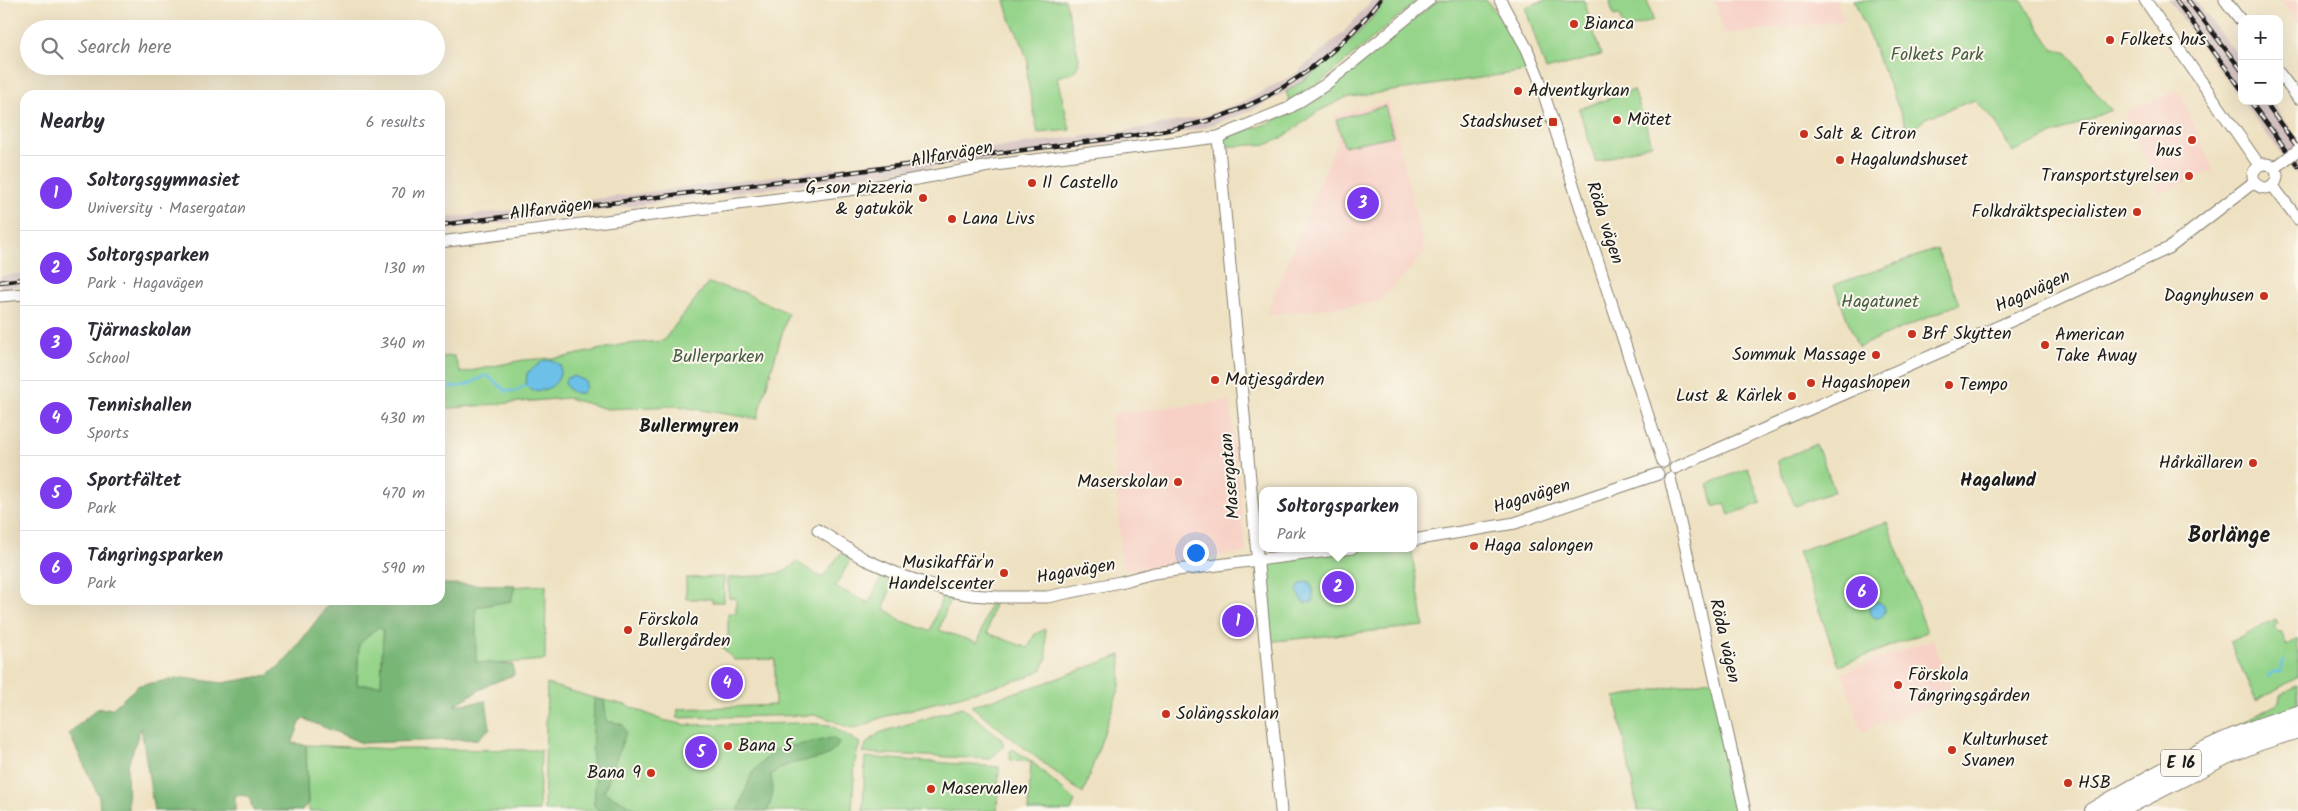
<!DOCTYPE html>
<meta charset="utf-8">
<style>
:root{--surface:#fff;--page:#f7f7f7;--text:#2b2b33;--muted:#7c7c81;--line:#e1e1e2;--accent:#7c3aed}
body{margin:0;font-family:Kalam,sans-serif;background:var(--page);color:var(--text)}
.controls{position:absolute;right:15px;top:15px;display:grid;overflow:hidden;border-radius:10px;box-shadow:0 5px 20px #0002}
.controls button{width:45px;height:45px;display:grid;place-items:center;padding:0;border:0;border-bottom:1px solid var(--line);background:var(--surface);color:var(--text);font:25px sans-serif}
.you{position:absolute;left:1195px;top:552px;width:18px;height:18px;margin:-12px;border:4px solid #fff;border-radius:50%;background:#1a73e8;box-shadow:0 0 0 8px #1a73e833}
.badge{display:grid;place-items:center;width:32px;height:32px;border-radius:50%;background:var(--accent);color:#fff;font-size:16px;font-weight:700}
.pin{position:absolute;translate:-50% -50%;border:2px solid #fff;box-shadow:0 1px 5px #0006}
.popup{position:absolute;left:1259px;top:487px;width:158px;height:65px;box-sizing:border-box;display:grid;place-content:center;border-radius:10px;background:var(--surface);filter:drop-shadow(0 1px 4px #0005);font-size:16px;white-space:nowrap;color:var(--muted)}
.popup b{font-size:19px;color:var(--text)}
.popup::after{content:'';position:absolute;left:50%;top:100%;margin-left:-10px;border:10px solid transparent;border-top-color:var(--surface)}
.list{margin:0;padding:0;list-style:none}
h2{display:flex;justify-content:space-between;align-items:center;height:65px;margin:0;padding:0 20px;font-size:21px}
h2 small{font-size:16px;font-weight:400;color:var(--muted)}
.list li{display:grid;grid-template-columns:32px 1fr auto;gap:15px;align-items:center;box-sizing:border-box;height:75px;padding:0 20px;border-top:1px solid var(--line)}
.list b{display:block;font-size:19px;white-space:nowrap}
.list p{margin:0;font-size:16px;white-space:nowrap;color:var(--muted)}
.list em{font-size:16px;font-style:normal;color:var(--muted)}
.icon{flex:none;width:28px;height:28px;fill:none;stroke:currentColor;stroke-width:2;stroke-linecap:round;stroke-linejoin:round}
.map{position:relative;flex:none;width:2298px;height:811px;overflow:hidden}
.search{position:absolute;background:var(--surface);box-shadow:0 5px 20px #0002;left:20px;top:20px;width:425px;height:55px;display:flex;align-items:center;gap:12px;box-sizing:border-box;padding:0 18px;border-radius:28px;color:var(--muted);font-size:19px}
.panel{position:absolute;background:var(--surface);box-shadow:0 5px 20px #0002;left:20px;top:90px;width:425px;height:515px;border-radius:15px}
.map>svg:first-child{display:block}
.built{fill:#f7d1c6}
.industrial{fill:#d2bfbf}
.green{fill:#95d48a;stroke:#587853}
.forest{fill:#78b676;stroke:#4a6949;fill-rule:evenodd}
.water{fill:#6dc1e9;stroke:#446e82}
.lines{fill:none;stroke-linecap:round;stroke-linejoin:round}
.stream{stroke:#6dc1e9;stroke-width:2.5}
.minor-casing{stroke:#857e6e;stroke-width:13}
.highway-casing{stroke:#857e6e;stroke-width:18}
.minor{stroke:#fff;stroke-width:11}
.highway{stroke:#fff;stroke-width:16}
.rail-casing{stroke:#1c1c1c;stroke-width:4.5}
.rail{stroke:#fbf7ec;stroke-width:2.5;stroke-dasharray:8;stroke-linecap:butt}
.minor-bridge-casing{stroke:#857e6e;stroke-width:13;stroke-linecap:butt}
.minor-bridge{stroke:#fff;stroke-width:11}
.poi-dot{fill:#c8321e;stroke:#fbf7ec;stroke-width:2}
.labels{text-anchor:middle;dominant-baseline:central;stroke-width:4;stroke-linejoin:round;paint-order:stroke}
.shield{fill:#fbf7ec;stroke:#5f5e5a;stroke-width:1}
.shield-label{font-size:16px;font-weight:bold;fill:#1c1c1c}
.poi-label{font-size:18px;fill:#1c1c1c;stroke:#fbf7ec;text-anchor:start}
.park-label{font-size:18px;fill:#465c42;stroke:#fbf7ec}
.street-label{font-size:18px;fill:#1c1c1c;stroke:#fbf7ec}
.neighbourhood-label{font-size:19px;font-weight:bold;fill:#1c1c1c;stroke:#fbf7ec}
.district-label{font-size:22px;font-weight:bold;fill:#1c1c1c;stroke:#fbf7ec}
</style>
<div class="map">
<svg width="2298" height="811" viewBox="0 0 2298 811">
<rect width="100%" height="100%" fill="#fbf7ec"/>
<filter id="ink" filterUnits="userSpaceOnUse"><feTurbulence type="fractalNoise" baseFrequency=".02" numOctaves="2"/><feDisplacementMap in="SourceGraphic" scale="10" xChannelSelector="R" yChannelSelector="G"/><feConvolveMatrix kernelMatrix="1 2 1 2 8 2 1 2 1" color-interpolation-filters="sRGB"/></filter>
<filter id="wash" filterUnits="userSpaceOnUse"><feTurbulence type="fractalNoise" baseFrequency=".0096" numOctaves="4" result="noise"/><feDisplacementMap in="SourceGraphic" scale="20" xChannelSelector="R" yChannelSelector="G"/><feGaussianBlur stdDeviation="1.12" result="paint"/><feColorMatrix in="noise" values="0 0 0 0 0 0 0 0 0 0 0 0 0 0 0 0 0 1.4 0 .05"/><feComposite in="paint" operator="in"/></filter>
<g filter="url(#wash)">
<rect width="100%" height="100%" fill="#eee1c1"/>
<g class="built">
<polygon points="1714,0 1836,0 1845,21 1725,34"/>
<polygon points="2280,0 2298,0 2298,23"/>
<polygon points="2179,90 2213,171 2160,193 2126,112"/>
<polygon points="1389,101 1425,253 1379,302 1266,315 1338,139 1334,115"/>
<polygon points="1230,401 1246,552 1122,571 1111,413"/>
<polygon points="1933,639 1954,696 1862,731 1842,673"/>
</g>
<g class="industrial">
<polygon points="1372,0 1387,0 1351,41 1315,73 1286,92 1252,110 1204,128 1125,142 440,231 440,219 1124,131 1201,117 1247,100 1296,73 1343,33"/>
<polygon points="2168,0 2195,0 2242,62 2242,100"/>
<polygon points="2242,101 2271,101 2298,139 2298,176"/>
<polygon points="25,273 25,285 0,288 0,276"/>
</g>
<g class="green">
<polygon points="1005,0 1065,0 1079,59 1078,66 1074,72 1057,77 1070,130 1038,133 1027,78 1028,62 1021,41 1011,22"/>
<path d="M1387,0h31l-97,82 -31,20 -4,-10c39,-25 72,-55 101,-92z"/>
<polygon points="1439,0 1486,0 1505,23 1533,70 1345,98 1317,112 1282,138 1268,144 1220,147 1222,137 1264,125 1320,99 1385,42"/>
<polygon points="1547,0 1584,0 1601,55 1546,70 1525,7"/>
<polygon points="1611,0 1647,0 1653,20 1624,30 1619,15 1614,16 1610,3"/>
<polygon points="1854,0 2021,0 2052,48 2068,53 2096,93 2111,110 2012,152 1995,121 1974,100 1926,118 1909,133"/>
<polygon points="1634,90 1652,144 1596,162 1579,109"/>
<polygon points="1385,106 1393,136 1344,146 1336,119"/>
<polygon points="1937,249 1959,304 1858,347 1834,285"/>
<polygon points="708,283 743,292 788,313 757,419 676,406 607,409 567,398 440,409 440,357 454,356 461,373 523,360 565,357 625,344 663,341"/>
<polygon points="1816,444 1835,491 1795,506 1777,461"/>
<polygon points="1748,468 1761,503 1729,515 1725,503 1714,507 1708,484"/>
<polygon points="1887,522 1927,632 1839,666 1798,551"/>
<polygon points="1352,548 1411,548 1424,626 1265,642 1256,561"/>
<path d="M841,553l10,6 -16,28 34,16 12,-25 11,5 -8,25 18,13 28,10 13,-36 7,3 -11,32 39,13 12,-40 4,1 -7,29 41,15 6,-13 11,-6 2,28 -5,12 -14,8 -148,41c-36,18 -29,7 -63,-3l-140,3 1,-9 97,-4v-46l-41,1 -19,-20 13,-1v-26h8v-15h-7l-1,-20 39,-3 17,-3 13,-10 25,16z"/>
<polygon points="724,577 724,602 712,602 712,599 686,599 686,578"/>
<polygon points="546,585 545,660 472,666 472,589"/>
<polygon points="397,600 397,703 351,702 352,606"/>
<polygon points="2275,619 2277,624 2274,626 2278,633 2281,632 2287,646 2298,638 2298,677 2256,701 2230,642"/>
<polygon points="1121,655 1120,686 1083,794 971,706 1045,683"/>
<polygon points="1715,679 1745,811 1638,811 1615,697"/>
<polygon points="547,684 594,698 626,705 662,720 687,725 804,723 830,725 860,743 855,761 852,811 544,811"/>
<polygon points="2298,685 2298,705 2223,736 2173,761 2279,703 2280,695"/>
<polygon points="962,707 1001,738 1004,746 991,759 863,753 866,744 879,733"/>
<polygon points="306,745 394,749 541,750 539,811 308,811"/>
<polygon points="1013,749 1031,761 1075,801 1071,811 1028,811 1031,762 1010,760 1010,751"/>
<polygon points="865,757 999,767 997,811 863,811"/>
</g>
<g class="forest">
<path d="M440,584l75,1 -4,16 -35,6v55l37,3 1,10 -24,9 -36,21 32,-4 4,27 -12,11 -116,4 -60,-25 -10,25 14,2 2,58 -7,8h-48l-4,-15 -14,-1v16h-81l-13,-84 -14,40 1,44h-28l-1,-14 -30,-64 28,-24 16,-1 26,-23 43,-7 41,5 46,-8 18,-16 45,-59h108zM378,627l5,3 -2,55h-24l2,-41z"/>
<polygon points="594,698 604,700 607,722 614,722 623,725 626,732 604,792 640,811 599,811 594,805 596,775 592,762"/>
<path d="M832,738l7,5c-9,20 -37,15 -54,23 -5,2 -10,6 -14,9 2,14 2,23 -4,36h-29l14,-38 22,-23z"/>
</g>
<g class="water">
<path d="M551,360l9,5c3,18 -13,28 -29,25l-5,-5 1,-12 16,-12z"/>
<path d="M574,376l11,5 1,5 -4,7c-9,1 -15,-3 -17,-11l2,-4z"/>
<polygon points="1309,581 1313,590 1313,602 1304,603 1297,591 1299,585"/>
<circle cx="1877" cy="610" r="8"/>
</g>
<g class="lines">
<g class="stream">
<path d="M440,386c8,2 26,1 33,-4 7,-3 7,-6 15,-6l18,15h10l10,-6"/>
<polyline points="2268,676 2273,672 2280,672 2284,660"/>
</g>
</g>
</g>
<g filter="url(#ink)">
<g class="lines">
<g class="minor-casing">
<g id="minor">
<polyline points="1500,0 1527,49 1538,76 1663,462"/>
<polyline points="2145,0 2259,165"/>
<polyline points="2225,0 2242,22"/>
<polyline points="2279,73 2298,98"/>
<polyline points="1218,137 1281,811"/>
<circle cx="2265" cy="176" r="12"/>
<polyline points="2272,185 2298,219"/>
<polyline points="440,242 872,187 995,165 1218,137 1289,108 1325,85 1429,0"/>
<polyline points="0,296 25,294"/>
<polyline points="1675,468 2020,317 2169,248 2254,182"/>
<polyline points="1670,478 1745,811"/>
<polyline points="818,530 864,559 903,576 945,590 972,595 998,597 1047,597 1120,582 1154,573 1352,548"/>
<polyline points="1413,540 1515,523 1658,474"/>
</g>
</g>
<g class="highway-casing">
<g id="highway">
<path d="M2092,811c64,-37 134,-78 206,-97"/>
<polyline points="2118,811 2226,756 2260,742 2298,730"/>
</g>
</g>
<use href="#minor" class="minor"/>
<use href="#highway" class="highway"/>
<g class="rail-casing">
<g id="rail">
<polyline points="2176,0 2242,90"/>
<polyline points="2188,0 2242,71"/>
<polyline points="2250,101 2298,166"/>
<polyline points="2264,101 2298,148"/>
<path d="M440,225l684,-88c27,-4 54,-8 79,-15 71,-20 132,-64 177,-122"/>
<polyline points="0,282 25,279"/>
</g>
</g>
<use href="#rail" class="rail"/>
<g class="minor-bridge-casing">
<polyline id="minor-bridge" points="2277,166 2298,150"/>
</g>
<use href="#minor-bridge" class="minor-bridge"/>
</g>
</g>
<g class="poi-dot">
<circle cx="1574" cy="24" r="5"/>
<circle cx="2110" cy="40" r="5"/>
<circle cx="1518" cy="91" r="5"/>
<circle cx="1617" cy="120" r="5"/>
<rect x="1548" y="117" width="10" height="10" rx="2.5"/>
<circle cx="1804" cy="134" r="5"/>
<circle cx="2192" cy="140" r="5"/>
<circle cx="1840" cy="160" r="5"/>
<circle cx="2189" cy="176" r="5"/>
<circle cx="1032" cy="183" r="5"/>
<circle cx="923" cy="198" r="5"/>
<circle cx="2137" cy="212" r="5"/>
<circle cx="952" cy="219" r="5"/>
<circle cx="2264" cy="296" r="5"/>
<circle cx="1912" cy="334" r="5"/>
<circle cx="2045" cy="345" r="5"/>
<circle cx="1876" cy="355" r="5"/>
<circle cx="1215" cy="380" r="5"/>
<circle cx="1811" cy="383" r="5"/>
<circle cx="1949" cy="385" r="5"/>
<circle cx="1792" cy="396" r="5"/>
<circle cx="2253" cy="463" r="5"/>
<circle cx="1178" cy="482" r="5"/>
<circle cx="1474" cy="546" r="5"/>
<circle cx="1004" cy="573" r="5"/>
<circle cx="628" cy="630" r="5"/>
<circle cx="1898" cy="685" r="5"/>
<circle cx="1166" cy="714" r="5"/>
<circle cx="728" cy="746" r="5"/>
<circle cx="1952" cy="750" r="5"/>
<circle cx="651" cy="773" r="5"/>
<circle cx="2068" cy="783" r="5"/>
<circle cx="931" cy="789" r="5"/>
</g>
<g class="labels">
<rect class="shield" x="2161" y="749.5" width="40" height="27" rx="4"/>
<g class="shield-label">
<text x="2181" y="763">E 16</text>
</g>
<g class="poi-label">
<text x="1584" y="24">Bianca</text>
<text x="2120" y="40">Folkets hus</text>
<text x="1528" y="91">Adventkyrkan</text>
<text x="1627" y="120">Mötet</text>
<text x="1543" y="122" text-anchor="end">Stadshuset</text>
<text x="2182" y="130" text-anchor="end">Föreningarnas<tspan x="2182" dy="21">hus</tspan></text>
<text x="1814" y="134">Salt &amp; Citron</text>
<text x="1850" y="160">Hagalundshuset</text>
<text x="2179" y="176" text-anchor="end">Transportstyrelsen</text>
<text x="1042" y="183">Il Castello</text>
<text x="913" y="188" text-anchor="end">G-son pizzeria<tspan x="913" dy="21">&amp; gatukök</tspan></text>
<text x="2127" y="212" text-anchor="end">Folkdräktspecialisten</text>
<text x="962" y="219">Lana Livs</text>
<text x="2254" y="296" text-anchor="end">Dagnyhusen</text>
<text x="1922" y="334">Brf Skytten</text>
<text x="2055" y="335">American<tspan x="2055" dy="21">Take Away</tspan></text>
<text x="1866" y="355" text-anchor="end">Sommuk Massage</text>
<text x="1225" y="380">Matjesgården</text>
<text x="1821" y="383">Hagashopen</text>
<text x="1959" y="385">Tempo</text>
<text x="1782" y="396" text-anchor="end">Lust &amp; Kärlek</text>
<text x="2243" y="463" text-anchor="end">Hårkällaren</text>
<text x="1168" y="482" text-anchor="end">Maserskolan</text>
<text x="1484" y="546">Haga salongen</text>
<text x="994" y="563" text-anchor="end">Musikaffär'n<tspan x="994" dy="21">Handelscenter</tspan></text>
<text x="638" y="620">Förskola<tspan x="638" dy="21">Bullergården</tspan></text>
<text x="1908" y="675">Förskola<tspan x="1908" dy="21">Tångringsgården</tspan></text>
<text x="1176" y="714">Solängsskolan</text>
<text x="1962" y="740">Kulturhuset<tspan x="1962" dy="21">Svanen</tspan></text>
<text x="738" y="746">Bana 5</text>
<text x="641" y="773" text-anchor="end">Bana 9</text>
<text x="2078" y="783">HSB</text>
<text x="941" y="789">Maservallen</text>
</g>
<g class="park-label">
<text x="1937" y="55">Folkets Park</text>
<text x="1880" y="302">Hagatunet</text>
<text x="718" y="357">Bullerparken</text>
</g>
<g class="street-label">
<text transform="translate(952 155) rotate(-10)">Allfarvägen</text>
<text transform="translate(551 210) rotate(-7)">Allfarvägen</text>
<text transform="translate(1604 223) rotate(72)">Röda vägen</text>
<text transform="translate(2033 292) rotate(-24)">Hagavägen</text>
<text transform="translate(1231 476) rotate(-95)">Masergatan</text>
<text transform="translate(1532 497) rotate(-17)">Hagavägen</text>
<text transform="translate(1076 572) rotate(-10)">Hagavägen</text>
<text transform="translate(1724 641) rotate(77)">Röda vägen</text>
</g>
<g class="neighbourhood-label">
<text x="689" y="427">Bullermyren</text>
<text x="1998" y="481">Hagalund</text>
</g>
<g class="district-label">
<text x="2229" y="536">Borlänge</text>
</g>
</g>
</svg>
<div class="controls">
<button>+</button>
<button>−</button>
</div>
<div class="you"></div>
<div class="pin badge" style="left:1238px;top:621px">1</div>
<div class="pin badge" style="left:1338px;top:587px">2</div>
<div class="popup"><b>Soltorgsparken</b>Park</div>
<div class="pin badge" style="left:1363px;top:203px">3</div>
<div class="pin badge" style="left:727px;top:683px">4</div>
<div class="pin badge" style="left:701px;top:752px">5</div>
<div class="pin badge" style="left:1862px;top:592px">6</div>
<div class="search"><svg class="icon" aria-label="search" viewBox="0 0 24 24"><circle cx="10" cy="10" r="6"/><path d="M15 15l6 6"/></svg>Search here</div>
<section class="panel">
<h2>Nearby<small>6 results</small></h2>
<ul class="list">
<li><span class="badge">1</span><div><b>Soltorgsgymnasiet</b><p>University · Masergatan</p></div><em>70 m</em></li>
<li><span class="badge">2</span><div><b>Soltorgsparken</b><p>Park · Hagavägen</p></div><em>130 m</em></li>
<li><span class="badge">3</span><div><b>Tjärnaskolan</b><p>School</p></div><em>340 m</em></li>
<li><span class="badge">4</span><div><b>Tennishallen</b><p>Sports</p></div><em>430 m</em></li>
<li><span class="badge">5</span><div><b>Sportfältet</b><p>Park</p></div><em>470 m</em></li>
<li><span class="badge">6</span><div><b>Tångringsparken</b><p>Park</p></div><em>590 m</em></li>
</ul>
</section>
</div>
